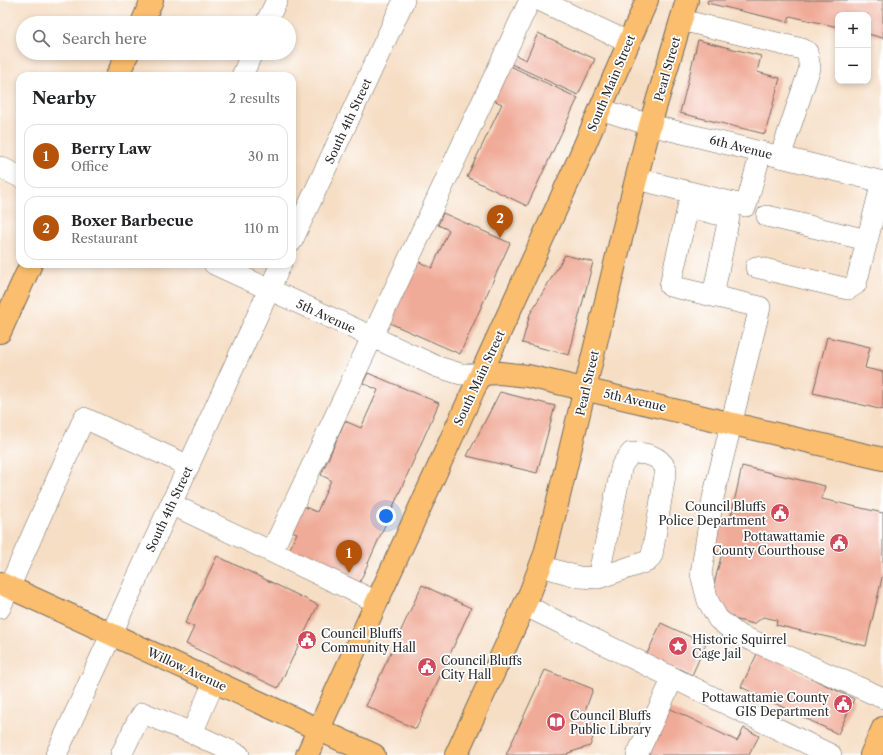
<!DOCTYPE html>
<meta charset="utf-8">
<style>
:root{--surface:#fff;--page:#f2f2f2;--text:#202124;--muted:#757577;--line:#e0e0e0;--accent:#b45309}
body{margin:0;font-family:"Libre Caslon Text",serif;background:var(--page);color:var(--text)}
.controls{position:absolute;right:12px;top:12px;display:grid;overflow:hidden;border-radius:8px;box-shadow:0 2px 6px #0003}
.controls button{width:36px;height:36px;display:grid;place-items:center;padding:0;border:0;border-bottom:1px solid var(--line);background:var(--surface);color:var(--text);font:20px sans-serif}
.you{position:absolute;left:386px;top:516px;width:14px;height:14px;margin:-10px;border:3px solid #fff;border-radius:50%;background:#1a73e8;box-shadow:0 0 0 6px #1a73e833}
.badge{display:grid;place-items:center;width:26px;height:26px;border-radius:50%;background:var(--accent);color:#fff;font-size:13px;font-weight:700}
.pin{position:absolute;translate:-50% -33px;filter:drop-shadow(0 1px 2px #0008)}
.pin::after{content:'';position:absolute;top:21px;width:14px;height:12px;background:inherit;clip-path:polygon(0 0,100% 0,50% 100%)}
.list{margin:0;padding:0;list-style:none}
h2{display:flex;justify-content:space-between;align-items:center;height:52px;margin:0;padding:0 16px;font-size:17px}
h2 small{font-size:13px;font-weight:400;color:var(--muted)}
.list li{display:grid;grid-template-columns:26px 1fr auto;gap:12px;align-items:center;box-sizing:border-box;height:64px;margin:0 8px 8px;padding:0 8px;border:1px solid var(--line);border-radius:12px}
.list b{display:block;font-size:15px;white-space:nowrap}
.list p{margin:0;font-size:13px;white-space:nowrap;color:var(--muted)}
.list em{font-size:13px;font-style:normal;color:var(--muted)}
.icon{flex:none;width:22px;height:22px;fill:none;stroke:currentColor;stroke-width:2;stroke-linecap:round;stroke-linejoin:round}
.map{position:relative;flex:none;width:883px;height:755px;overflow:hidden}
.search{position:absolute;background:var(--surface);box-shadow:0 2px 6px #0003;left:16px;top:16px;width:280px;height:44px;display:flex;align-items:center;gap:10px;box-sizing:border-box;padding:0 14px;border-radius:22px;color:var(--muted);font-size:15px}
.panel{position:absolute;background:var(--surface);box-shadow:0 2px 6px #0003;left:16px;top:72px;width:280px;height:196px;border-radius:12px}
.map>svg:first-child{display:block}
.building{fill:#f0ab98}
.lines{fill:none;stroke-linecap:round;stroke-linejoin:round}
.minor-casing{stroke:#726a61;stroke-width:22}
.major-casing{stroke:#726a61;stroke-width:24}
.minor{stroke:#fff;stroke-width:21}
.major{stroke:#fbbe6e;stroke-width:22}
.labels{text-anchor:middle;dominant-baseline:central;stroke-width:3.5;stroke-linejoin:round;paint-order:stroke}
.street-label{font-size:12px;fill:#2b2b2b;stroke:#fff}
.poi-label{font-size:12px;fill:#2b2b2b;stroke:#fff;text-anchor:start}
</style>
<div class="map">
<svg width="883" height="755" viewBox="0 0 883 755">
<rect width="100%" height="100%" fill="#fff"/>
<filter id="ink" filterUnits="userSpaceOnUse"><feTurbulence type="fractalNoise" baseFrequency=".025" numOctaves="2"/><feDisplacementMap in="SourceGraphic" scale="8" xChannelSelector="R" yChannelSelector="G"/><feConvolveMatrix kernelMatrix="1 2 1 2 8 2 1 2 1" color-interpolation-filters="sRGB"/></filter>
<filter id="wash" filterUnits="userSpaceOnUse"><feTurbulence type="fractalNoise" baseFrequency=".012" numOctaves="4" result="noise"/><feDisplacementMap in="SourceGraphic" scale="16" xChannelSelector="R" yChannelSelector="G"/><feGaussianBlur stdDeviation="0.9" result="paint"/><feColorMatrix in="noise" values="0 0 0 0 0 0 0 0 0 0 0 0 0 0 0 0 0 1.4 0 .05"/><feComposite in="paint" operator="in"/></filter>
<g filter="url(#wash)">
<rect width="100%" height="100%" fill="#f6dec5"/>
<g id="blocks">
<g class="building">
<polygon points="708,0 883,0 883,38 868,34 868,15 838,15 838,27 790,16 788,22 707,3"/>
<polygon points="538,33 595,59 578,95 509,63 513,54 526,60"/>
<polygon points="698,40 761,56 757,72 780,78 765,134 680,113"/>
<polygon points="510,66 578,98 527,206 467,177 502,104 489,98"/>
<polygon points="443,213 510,243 460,354 385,321 413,259 432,268 449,230 438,225"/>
<polygon points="565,255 593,262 569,355 522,343 530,314"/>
<polygon points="827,337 870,347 865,368 883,372 883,410 813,393"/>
<polygon points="368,373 439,403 358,586 287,555 297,533 287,529 298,504 317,512 331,480 321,475 345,421 361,428 378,390 363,383"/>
<polygon points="500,392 555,406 537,473 467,456"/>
<polygon points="742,466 825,486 822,499 883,513 883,574 866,646 776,625 777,620 763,617 754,624 726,617 712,592 722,553 713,550 720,518 730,521"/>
<polygon points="217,556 318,605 278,688 186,644 194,627 185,623"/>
<polygon points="422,585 471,608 416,729 366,706"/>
<polygon points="661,623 706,644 692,675 647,654"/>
<polygon points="758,652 854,699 838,734 741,687"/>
<polygon points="545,670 593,689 585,711 597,726 590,746 568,753 567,755 506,755"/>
<polygon points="669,708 737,741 744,728 759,736 749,755 646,755"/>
</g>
</g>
</g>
<g filter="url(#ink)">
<use href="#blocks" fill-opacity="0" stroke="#726a61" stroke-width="1"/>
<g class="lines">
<g class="minor-casing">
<g id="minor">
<polyline points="539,0 628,42"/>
<polyline points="681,20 802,49 807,52 810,68 780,157"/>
<polyline points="266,23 277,0"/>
<polyline points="242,76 252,53"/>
<polyline points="600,109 650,125 883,182"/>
<polyline points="0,167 20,177"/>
<polyline points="637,179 746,206 761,152"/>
<polyline points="767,216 867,240"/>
<polyline points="292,241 404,0"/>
<polyline points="214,264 438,367 461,374 481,374"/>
<polyline points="756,267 848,289 856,284 882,182"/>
<polyline points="713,296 729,217 688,207 670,286 760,307 713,498 701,574 708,601 718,619 737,634 883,698"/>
<polyline points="171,504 377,602"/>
<polyline points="272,551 530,0"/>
<path d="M541,566l38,11 19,1 50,-17 4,-6 14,-86c-7,-14 -20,-16 -35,-16l-9,12 -24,113"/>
<polyline points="524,605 831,755"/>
<polyline points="0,608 84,418 189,466"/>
<polyline points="214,682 192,733 239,755"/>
<polyline points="56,755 281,264"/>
<polyline points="121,755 137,722 143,713 192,733"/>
<polyline points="637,755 673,678"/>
</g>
</g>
<g class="major-casing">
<g id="major">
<polyline points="142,23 152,0"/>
<polyline points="117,76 128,53"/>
<polyline points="0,332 31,264"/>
<polyline points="481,374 500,373 528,376 883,459"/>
<polyline points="0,583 374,755"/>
<polyline points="307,755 577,163 647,0"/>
<polyline points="456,755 530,593 545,554 622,235 650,125 687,0"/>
<polyline points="871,755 883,728"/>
</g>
</g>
<use href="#minor" class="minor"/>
<use href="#major" class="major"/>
</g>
</g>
<defs>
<g id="civic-disc" transform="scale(1)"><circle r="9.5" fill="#d1495b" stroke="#fff"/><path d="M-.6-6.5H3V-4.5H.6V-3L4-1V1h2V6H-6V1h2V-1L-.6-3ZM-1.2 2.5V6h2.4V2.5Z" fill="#fff"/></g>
<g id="sight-disc" transform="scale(1)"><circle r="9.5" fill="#d1495b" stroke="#fff"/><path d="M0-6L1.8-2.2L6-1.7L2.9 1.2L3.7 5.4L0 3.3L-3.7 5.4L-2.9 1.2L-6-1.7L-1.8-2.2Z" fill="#fff"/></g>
<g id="library-disc" transform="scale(1)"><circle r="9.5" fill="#d1495b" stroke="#fff"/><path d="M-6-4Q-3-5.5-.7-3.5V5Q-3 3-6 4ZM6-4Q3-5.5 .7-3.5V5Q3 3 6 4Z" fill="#fff"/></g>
</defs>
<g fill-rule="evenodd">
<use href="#civic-disc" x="780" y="513"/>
<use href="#civic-disc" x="839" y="543"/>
<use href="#civic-disc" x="307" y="640"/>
<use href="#sight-disc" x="678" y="646"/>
<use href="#civic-disc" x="427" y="667"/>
<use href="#civic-disc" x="843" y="704"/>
<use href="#library-disc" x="556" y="722"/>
</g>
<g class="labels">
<g class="street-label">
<text transform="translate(667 69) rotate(-74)">Pearl Street</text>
<text transform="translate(611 83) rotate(-67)">South Main Street</text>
<text transform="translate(348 121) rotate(-65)">South 4th Street</text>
<text transform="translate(741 147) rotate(14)">6th Avenue</text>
<text transform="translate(326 316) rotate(25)">5th Avenue</text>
<text transform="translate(479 378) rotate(-65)">South Main Street</text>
<text transform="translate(587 383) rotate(-77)">Pearl Street</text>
<text transform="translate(635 400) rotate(13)">5th Avenue</text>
<text transform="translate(169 509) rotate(-65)">South 4th Street</text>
<text transform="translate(187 669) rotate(25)">Willow Avenue</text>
</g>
<g class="poi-label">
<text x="766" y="506" text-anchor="end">Council Bluffs<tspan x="766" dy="14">Police Department</tspan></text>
<text x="825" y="536" text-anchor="end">Pottawattamie<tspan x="825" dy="14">County Courthouse</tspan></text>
<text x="321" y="633">Council Bluffs<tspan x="321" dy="14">Community Hall</tspan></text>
<text x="692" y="639">Historic Squirrel<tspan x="692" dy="14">Cage Jail</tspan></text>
<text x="441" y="660">Council Bluffs<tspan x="441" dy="14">City Hall</tspan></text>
<text x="829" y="697" text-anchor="end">Pottawattamie County<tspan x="829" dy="14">GIS Department</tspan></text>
<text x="570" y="715">Council Bluffs<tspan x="570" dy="14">Public Library</tspan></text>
</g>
</g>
</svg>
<div class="controls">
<button>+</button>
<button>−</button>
</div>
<div class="you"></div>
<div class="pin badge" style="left:349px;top:573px">1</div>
<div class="pin badge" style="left:500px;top:238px">2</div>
<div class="search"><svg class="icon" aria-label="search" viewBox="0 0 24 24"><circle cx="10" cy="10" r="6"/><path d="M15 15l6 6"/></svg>Search here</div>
<section class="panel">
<h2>Nearby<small>2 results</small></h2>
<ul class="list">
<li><span class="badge">1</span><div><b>Berry Law</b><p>Office</p></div><em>30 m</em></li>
<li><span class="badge">2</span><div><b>Boxer Barbecue</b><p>Restaurant</p></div><em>110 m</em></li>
</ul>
</section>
</div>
